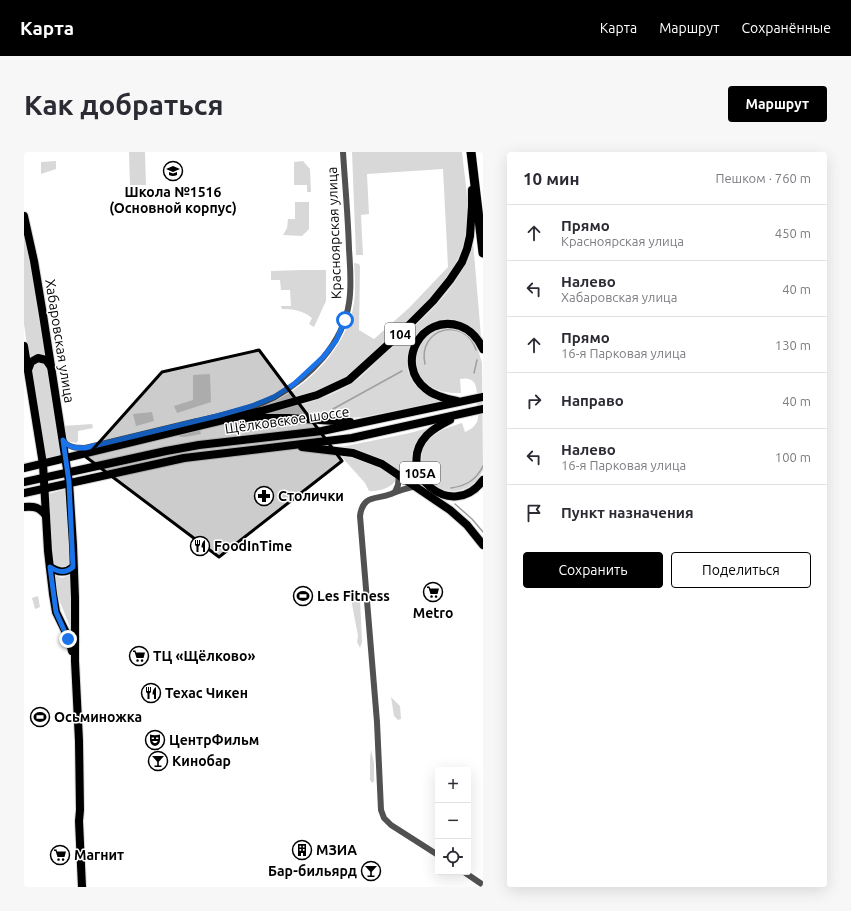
<!DOCTYPE html>
<html lang="ru">
<meta charset="utf-8">
<style>
:root{--surface:#fff;--page:#f7f7f7;--text:#2b2b33;--muted:#7c7c81;--line:#e1e1e2;--accent:#000}
body{margin:0;font-family:Ubuntu,sans-serif;background:var(--page);color:var(--text)}
.controls{position:absolute;right:12px;bottom:12px;display:grid;overflow:hidden;border-radius:4px;box-shadow:0 4px 16px #0002}
.controls button{width:36px;height:36px;display:grid;place-items:center;padding:0;border:0;border-bottom:1px solid var(--line);background:var(--surface);color:var(--text);font:20px sans-serif}
.stop{position:absolute;width:12px;height:12px;margin:-9px;border:3px solid #1a73e8;border-radius:50%;background:#fff}
.stop.end{background:#1a73e8;border-color:#fff;box-shadow:0 1px 4px #0008}
.list{margin:0;padding:0;list-style:none}
h2{display:flex;justify-content:space-between;align-items:center;height:52px;margin:0;padding:0 16px;font-size:17px}
h2 small{font-size:13px;font-weight:400;color:var(--muted)}
.list li{display:grid;grid-template-columns:26px 1fr auto;gap:12px;align-items:center;box-sizing:border-box;height:56px;padding:0 16px;border-top:1px solid var(--line)}
.list b{display:block;font-size:15px;white-space:nowrap}
.list p{margin:0;font-size:13px;white-space:nowrap;color:var(--muted)}
.list em{font-size:13px;font-style:normal;color:var(--muted)}
.actions{display:flex;gap:8px;padding:12px 16px}
.actions a{flex:1;padding:9px 0;border:1px solid var(--accent);border-radius:4px;text-align:center;font-size:14px;color:var(--accent)}
.actions .main{background:var(--accent);color:#fff}
.icon{flex:none;width:22px;height:22px;fill:none;stroke:currentColor;stroke-width:2;stroke-linecap:round;stroke-linejoin:round}
.map{position:relative;flex:none;width:459px;height:735px;overflow:hidden;border-radius:4px}
header{display:flex;align-items:center;gap:24px;box-sizing:border-box;height:56px;padding:0 20px;background:var(--accent);color:#fff}
header strong{font-size:19px}
nav{display:flex;gap:22px;margin-inline-start:auto;font-size:14px}
.intro{display:flex;align-items:center;justify-content:space-between;box-sizing:border-box;height:96px;padding:0 24px}
h1{margin:0;font-size:28px}
.button{padding:10px 18px;border-radius:4px;background:var(--accent);color:#fff;font-size:14px;font-weight:700}
main{display:flex;gap:24px;padding:0 24px}
aside{flex:1;background:var(--surface);border-radius:4px;box-shadow:0 4px 16px #0002}
.map>svg:first-child{display:block}
.green{fill:#d8d8d8}
.lines{fill:none;stroke-linecap:round;stroke-linejoin:round}
.stream{stroke:#9f9f9f;stroke-width:1.5}
.major-casing{stroke:#dbdbdb;stroke-width:10}
.highway-casing{stroke:#dbdbdb;stroke-width:10}
.minor{stroke:#515151;stroke-width:6}
.major{stroke:#000;stroke-width:8}
.highway{stroke:#000;stroke-width:9}
.route{stroke:#1a73e8;stroke-width:5}
.marked{fill:#000;fill-opacity:0.2;stroke:#000;stroke-width:3;stroke-linejoin:round}
.labels{text-anchor:middle;dominant-baseline:central;stroke-width:3;stroke-linejoin:round;paint-order:stroke}
.shield{fill:#fff;stroke:#4c4c4c;stroke-width:1}
.shield-label{font-size:13px;font-weight:bold;fill:#000}
.poi-label{font-size:14px;font-weight:bold;fill:#000;stroke:#fff;text-anchor:start}
.street-label{font-size:14px;fill:#000;stroke:#fff}
</style>
<header>
<strong>Карта</strong>
<nav><a>Карта</a><a>Маршрут</a><a>Сохранённые</a></nav>
</header>
<div class="intro"><h1>Как добраться</h1><a class="button">Маршрут</a></div>
<main>
<div class="map">
<svg width="459" height="735" viewBox="0 0 459 735">
<rect width="100%" height="100%" fill="#fff"/>
<g class="green">
<polygon points="105,0 121,0 122,33 106,33"/>
<path d="M328,0h110c3,31 11,65 0,96 -13,40 -54,73 -85,101 -10,9 -20,21 -31,28 -24,15 -51,20 -77,27 40,-18 78,-57 85,-101 2,-13 1,-27 0,-40l5,1 1,2 -1,64 15,9 35,-31 39,-41 -5,-98 -76,5 2,40 -8,1 2,40h-7z"/>
<polygon points="32,9 32,17 17,22 17,10"/>
<polygon points="279,9 286,17 287,40 283,40 283,33 270,33 270,10"/>
<polygon points="271,50 285,50 285,77 278,84 259,83 263,76 264,67 271,67"/>
<polygon points="0,79 23,205 15,202 9,203 5,208 0,172"/>
<path d="M449,90l8,94c-51,-56 -116,45 -37,65l-81,16 -15,1 -80,-5c28,-7 58,-13 83,-29 13,-8 23,-21 34,-31 34,-31 77,-64 88,-111z"/>
<path d="M278,118h24v31l-12,26 -5,-3 3,-6c-10,-8 -19,-9 -30,-9l-1,-3h10l-1,-16h-9l-1,-10h-9v-9z"/>
<path d="M428,176l10,3 12,10 3,5 5,17 1,107c-15,37 -69,21 -61,-17 2,-8 7,-15 14,-19 8,-6 17,-8 26,-11l3,9c5,-2 9,-5 12,-10 2,-5 1,-11 0,-17 0,-13 2,-30 -17,-26l1,14c-60,3 -57,-65 -9,-65z"/>
<polygon points="16,210 24,213 39,304 22,308 7,216 13,211"/>
<polygon points="186,222 187,250 153,261 150,254 169,248 169,223"/>
<polygon points="128,260 130,269 112,274 109,262"/>
<polygon points="223,268 285,271 222,280 211,280 210,269"/>
<polygon points="68,272 69,276 54,279 54,289 52,291 43,289 40,284 39,274"/>
<path d="M407,275c-20,16 -23,37 -8,59 -29,-20 -48,-33 -82,-39l69,-14z"/>
<polygon points="176,278 177,282 161,285 156,285 155,283"/>
<path d="M316,303c21,4 38,11 56,23 -1,9 -18,14 -27,13l-4,-8z"/>
<path d="M42,337l4,74c-5,6 -8,5 -16,3l-6,-72z"/>
<polygon points="29,422 38,426 48,422 46,475 34,445"/>
<polygon points="14,444 16,455 11,457 8,446"/>
<polygon points="331,444 334,444 336,446 338,490 336,496 333,490 334,484 327,447"/>
<polygon points="367,545 376,554 377,567 374,568 370,564"/>
<polygon points="347,598 350,611 350,629 348,631 346,628 346,607"/>
</g>
<g class="lines">
<g class="stream">
<path d="M401,212c-8,-36 40,-49 51,-14"/>
<polyline points="450,221 453,208"/>
<polyline points="309,257 378,219"/>
<path d="M427,336c15,-2 25,-8 32,-22"/>
<polyline points="431,352 448,367 459,380"/>
</g>
<g class="major-casing">
<g id="major">
<polyline points="0,64 10,109 19,163 45,330 49,393 51,446 51,509 55,589 56,658 55,669 58,735"/>
<polyline points="0,194 19,312 24,399 29,442 32,460 45,487 48,499"/>
<polyline points="4,218 7,210 14,206 22,208 27,215"/>
<path d="M433,249c-10,-2 -23,-5 -31,-12 -32,-25 -5,-76 34,-63 11,4 18,12 23,23"/>
<polyline points="222,266 265,266 326,270"/>
<path d="M426,268c-8,4 -17,9 -23,15 -35,37 26,88 56,45"/>
<polyline points="278,295 329,301 358,312 426,358 443,373 459,393"/>
<polyline points="0,316 237,259 293,243 325,228 379,179 409,149 426,128 438,110 443,97 446,84 448,54 448,38"/>
<polyline points="0,330 142,299 175,293 298,279 459,245"/>
<polyline points="0,341 160,306 328,286 459,257"/>
<path d="M0,355c10,-1 16,0 22,9"/>
<path d="M26,415c8,5 15,7 23,0"/>
</g>
</g>
<g class="highway-casing">
<polyline id="highway" points="447,0 459,101"/>
</g>
<g class="minor">
<path d="M39,288c5,8 14,8 22,8 38,-9 75,-18 112,-27 26,-6 54,-12 78,-24 35,-20 68,-53 74,-94 3,-18 1,-37 0,-54 -1,-33 -4,-65 -6,-97"/>
<path d="M392,334c-9,2 -16,4 -25,8 -15,6 -28,0 -31,22l17,206 4,88 3,8 7,7 47,30"/>
<polyline points="371,340 374,333 375,322"/>
<polyline points="440,720 459,733"/>
</g>
<use href="#major" class="major"/>
<use href="#highway" class="highway"/>
</g>
<g class="lines">
<path class="route" d="M44,487l-12,-27 -6,-45c8,5 15,7 23,0l-4,-85 -6,-42c5,8 14,8 22,8l132,-32 35,-10 22,-9 20,-13 29,-27 13,-16 9,-21"/>
</g>
<path class="marked" d="M235,198l83,111 -123,96 -133,-100 76,-85z"/>
<defs>
<g id="school-ring" transform="scale(1)"><circle r="9.5" fill="#fff" stroke="#000" stroke-width="1.5"/><path d="M0-5L7-2L0 1L-7-2ZM-4 1L0 2.5L4 1V4Q0 6-4 4Z" fill="#000"/></g>
<g id="pharmacy-ring" transform="scale(1)"><circle r="9.5" fill="#fff" stroke="#000" stroke-width="1.5"/><path d="M-2-6h4v4h4v4h-4v4h-4v-4h-4v-4h4Z" fill="#000"/></g>
<g id="restaurant-ring" transform="scale(1)"><circle r="9.5" fill="#fff" stroke="#000" stroke-width="1.5"/><path d="M-5-6h1v4h1v-4h1v4h1v-4h1v5L-1.5 .5V6h-2V.5L-5-1ZM5-6V6H3V1.5H1.5Q1.5-4 5-6Z" fill="#000"/></g>
<g id="supermarket-ring" transform="scale(1)"><circle r="9.5" fill="#fff" stroke="#000" stroke-width="1.5"/><path d="M-6-5.5h2.5l.6 2H6L4.5 2H-2.5L-4.4-4H-6ZM-1.5 3.2a1.3 1.3 0 1 0 .1 0ZM3 3.2a1.3 1.3 0 1 0 .1 0Z" fill="#000"/></g>
<g id="stadium-ring" transform="scale(1)"><circle r="9.5" fill="#fff" stroke="#000" stroke-width="1.5"/><path d="M0-5a6.5 5 0 1 0 0 10a6.5 5 0 1 0 0-10ZM-3.5-1.8h7v3.6h-7Z" fill="#000"/></g>
<g id="theatre-ring" transform="scale(1)"><circle r="9.5" fill="#fff" stroke="#000" stroke-width="1.5"/><path d="M-5-5.5Q0-4 5-5.5V0Q5 5 0 6Q-5 5-5 0ZM-3.3-2.5H-1v1.5H-3.3ZM1-2.5H3.3v1.5H1ZM-2.8 1Q0 5.5 2.8 1Z" fill="#000"/></g>
<g id="bar-ring" transform="scale(1)"><circle r="9.5" fill="#fff" stroke="#000" stroke-width="1.5"/><path d="M-6-5H6L.8 .8V4.5H3.5V6h-7V4.5H-.8V.8Z" fill="#000"/></g>
<g id="building-ring" transform="scale(1)"><circle r="9.5" fill="#fff" stroke="#000" stroke-width="1.5"/><path d="M-4-6H4V6H1V3H-1V6H-4ZM-2.5-4.3h1.7v1.8h-1.7ZM.8-4.3h1.7v1.8H.8ZM-2.5-1h1.7V.8h-1.7ZM.8-1h1.7V.8H.8Z" fill="#000"/></g>
</defs>
<g fill-rule="evenodd">
<use href="#school-ring" x="149" y="19"/>
<use href="#pharmacy-ring" x="240" y="344"/>
<use href="#restaurant-ring" x="176" y="394"/>
<use href="#supermarket-ring" x="409" y="440"/>
<use href="#stadium-ring" x="279" y="444"/>
<use href="#supermarket-ring" x="115" y="504"/>
<use href="#restaurant-ring" x="127" y="541"/>
<use href="#stadium-ring" x="16" y="565"/>
<use href="#theatre-ring" x="131" y="588"/>
<use href="#bar-ring" x="134" y="609"/>
<use href="#building-ring" x="278" y="698"/>
<use href="#supermarket-ring" x="36" y="703"/>
<use href="#bar-ring" x="347" y="719"/>
</g>
<g class="labels">
<g class="shield">
<rect x="361" y="171" width="30" height="22" rx="3"/>
<rect x="376" y="310" width="40" height="22" rx="3"/>
</g>
<g class="shield-label">
<text x="376" y="182">104</text>
<text x="396" y="321">105A</text>
</g>
<g class="poi-label">
<text x="149" y="40" text-anchor="middle">Школа №1516<tspan x="149" dy="16">(Основной корпус)</tspan></text>
<text x="254" y="344">Столички</text>
<text x="190" y="394">FoodInTime</text>
<text x="293" y="444">Les Fitness</text>
<text x="409" y="461" text-anchor="middle">Metro</text>
<text x="129" y="504">ТЦ «Щёлково»</text>
<text x="141" y="541">Техас Чикен</text>
<text x="30" y="565">Осьминожка</text>
<text x="145" y="588">ЦентрФильм</text>
<text x="148" y="609">Кинобар</text>
<text x="292" y="698">МЗИА</text>
<text x="50" y="703">Магнит</text>
<text x="333" y="719" text-anchor="end">Бар-бильярд</text>
</g>
<g class="street-label">
<text transform="translate(310 81) rotate(-92)">Красноярская улица</text>
<text transform="translate(36 189) rotate(81)">Хабаровская улица</text>
<text transform="translate(263 268) rotate(-8)">Щёлковское шоссе</text>
</g>
</g>
</svg>
<div class="controls">
<button>+</button>
<button>−</button>
<button><svg class="icon" aria-label="locate" viewBox="0 0 24 24"><circle cx="12" cy="12" r="6"/><path d="M12 2v4M12 18v4M2 12h4M18 12h4"/></svg></button>
</div>
<div class="stop" style="left:321px;top:168px"></div>
<div class="stop end" style="left:44px;top:487px"></div>
</div>
<aside>
<h2>10 мин<small>Пешком · 760 m</small></h2>
<ul class="list">
<li><svg class="icon" aria-label="ahead" viewBox="0 0 24 24"><path d="M12 20V5M6 11l6-6 6 6"/></svg><div><b>Прямо</b><p>Красноярская улица</p></div><em>450 m</em></li>
<li><svg class="icon" aria-label="left" viewBox="0 0 24 24"><path d="M17 20v-9H6M10 6l-5 5 5 5"/></svg><div><b>Налево</b><p>Хабаровская улица</p></div><em>40 m</em></li>
<li><svg class="icon" aria-label="ahead" viewBox="0 0 24 24"><path d="M12 20V5M6 11l6-6 6 6"/></svg><div><b>Прямо</b><p>16-я Парковая улица</p></div><em>130 m</em></li>
<li><svg class="icon" aria-label="right" viewBox="0 0 24 24"><path d="M7 20v-9h11M14 6l5 5-5 5"/></svg><div><b>Направо</b></div><em>40 m</em></li>
<li><svg class="icon" aria-label="left" viewBox="0 0 24 24"><path d="M17 20v-9H6M10 6l-5 5 5 5"/></svg><div><b>Налево</b><p>16-я Парковая улица</p></div><em>100 m</em></li>
<li><svg class="icon" aria-label="arrive" viewBox="0 0 24 24"><path d="M6 21V4h12l-3 4 3 4H6"/></svg><div><b>Пункт назначения</b></div></li>
</ul>
<div class="actions"><a class="main">Сохранить</a><a>Поделиться</a></div>
</aside>
</main>
